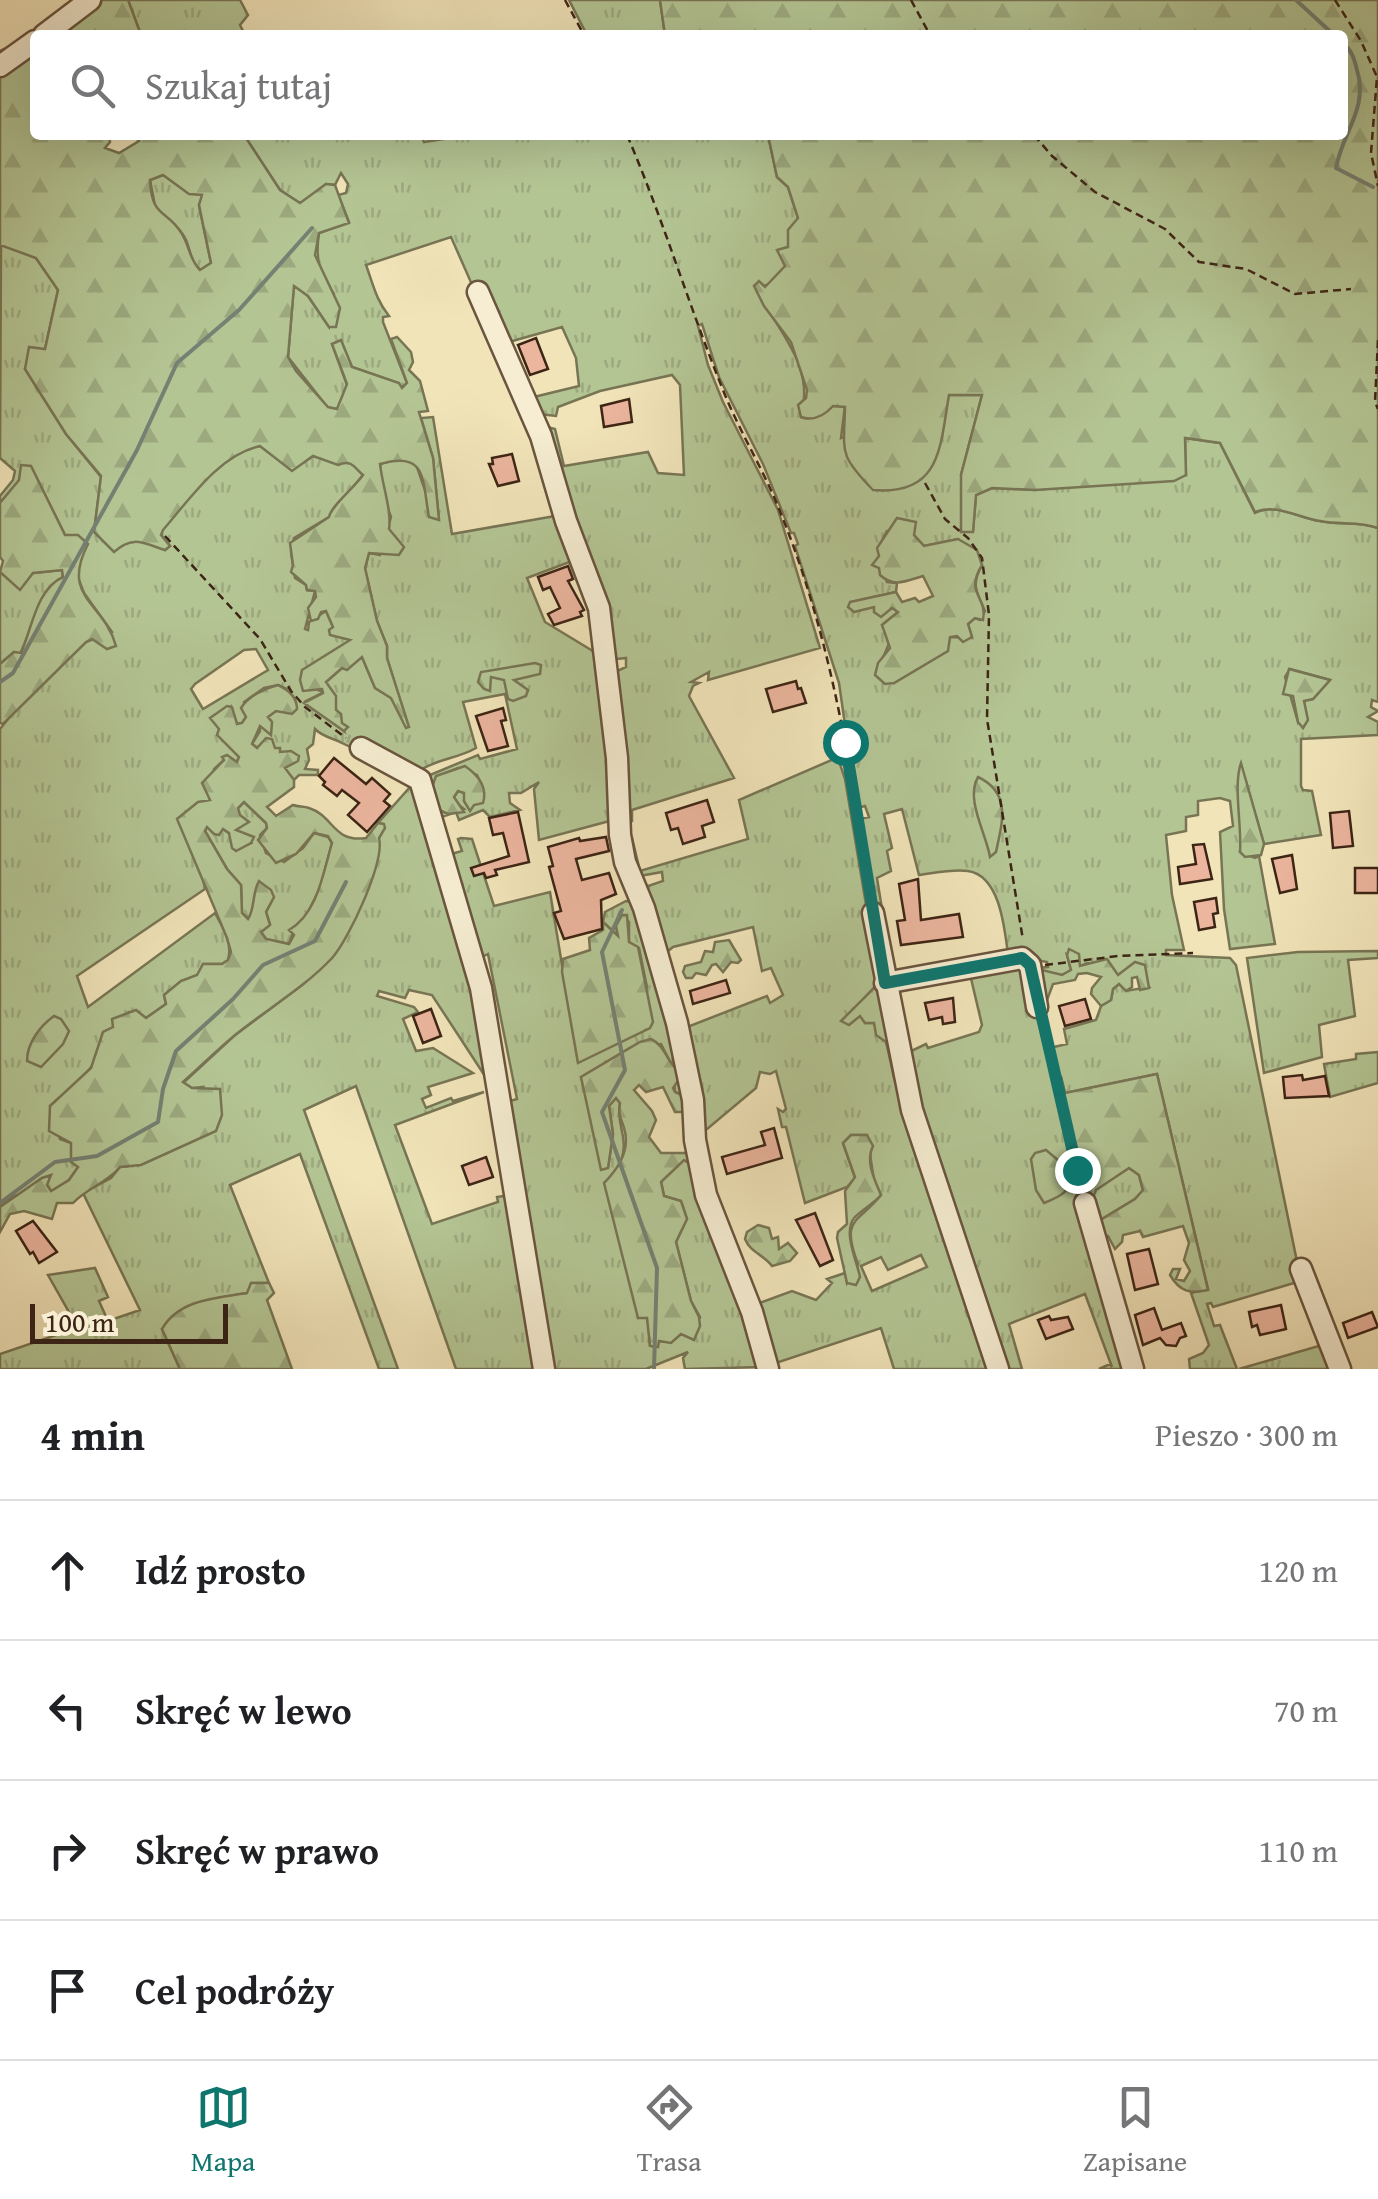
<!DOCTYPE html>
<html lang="pl">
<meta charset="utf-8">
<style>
:root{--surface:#fff;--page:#f6f6f6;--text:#202124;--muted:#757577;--line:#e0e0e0;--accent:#0f766e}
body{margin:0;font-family:"Gentium Book Plus",serif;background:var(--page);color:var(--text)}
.scale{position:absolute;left:30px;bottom:25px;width:198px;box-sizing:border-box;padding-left:10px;border:5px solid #3d2515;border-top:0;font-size:28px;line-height:35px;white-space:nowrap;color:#3d2515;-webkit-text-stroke:8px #f6edd2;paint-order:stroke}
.stop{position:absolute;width:30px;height:30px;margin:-22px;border:8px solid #0f766e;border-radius:50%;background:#fff}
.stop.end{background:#0f766e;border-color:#fff;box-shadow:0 2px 10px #0008}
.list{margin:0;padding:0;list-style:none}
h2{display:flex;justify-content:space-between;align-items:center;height:130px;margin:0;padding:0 40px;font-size:42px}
h2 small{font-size:32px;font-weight:400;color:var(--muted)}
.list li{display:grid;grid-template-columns:65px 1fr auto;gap:30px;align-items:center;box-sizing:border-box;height:140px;padding:0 40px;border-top:2px solid var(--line)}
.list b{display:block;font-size:38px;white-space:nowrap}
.list em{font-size:32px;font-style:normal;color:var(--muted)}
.icon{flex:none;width:55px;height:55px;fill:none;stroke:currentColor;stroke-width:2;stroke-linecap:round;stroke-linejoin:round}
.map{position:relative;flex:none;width:1378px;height:1369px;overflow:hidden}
.search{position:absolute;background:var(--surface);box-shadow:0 10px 40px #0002;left:30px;right:30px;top:30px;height:110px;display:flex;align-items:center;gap:25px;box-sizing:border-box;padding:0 35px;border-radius:10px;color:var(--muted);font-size:38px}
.sheet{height:690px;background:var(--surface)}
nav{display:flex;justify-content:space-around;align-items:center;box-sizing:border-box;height:140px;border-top:2px solid var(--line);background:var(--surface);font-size:28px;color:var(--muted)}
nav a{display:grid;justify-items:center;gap:5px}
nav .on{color:var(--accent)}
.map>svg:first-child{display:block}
.grass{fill:url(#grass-tufts);stroke:#787554;stroke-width:2.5;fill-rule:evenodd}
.forest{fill:url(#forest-firs);stroke:#787554;stroke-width:2.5;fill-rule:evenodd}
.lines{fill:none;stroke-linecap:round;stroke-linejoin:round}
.stream{stroke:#758173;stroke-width:4}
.building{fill:#ebb59e;stroke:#3d2515;stroke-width:2.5}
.minor-casing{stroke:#6a553e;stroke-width:25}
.path{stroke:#3d2515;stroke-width:2.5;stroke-dasharray:8 5;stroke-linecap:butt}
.minor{stroke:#f6edd2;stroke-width:20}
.route{stroke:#0f766e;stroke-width:12}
</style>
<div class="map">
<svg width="1378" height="1369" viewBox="0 0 1378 1369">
<defs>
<pattern id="grass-tufts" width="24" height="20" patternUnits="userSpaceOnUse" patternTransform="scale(2.5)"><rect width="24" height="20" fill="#b4c594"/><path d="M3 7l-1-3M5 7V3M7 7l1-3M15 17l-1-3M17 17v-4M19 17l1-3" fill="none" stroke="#9ca97f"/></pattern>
<pattern id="forest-firs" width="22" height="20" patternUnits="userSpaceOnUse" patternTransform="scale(2.5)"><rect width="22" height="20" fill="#b4c594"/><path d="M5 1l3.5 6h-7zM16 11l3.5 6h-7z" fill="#9ca97f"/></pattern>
</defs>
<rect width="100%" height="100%" fill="#f1e4b9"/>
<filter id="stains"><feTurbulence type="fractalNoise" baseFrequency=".002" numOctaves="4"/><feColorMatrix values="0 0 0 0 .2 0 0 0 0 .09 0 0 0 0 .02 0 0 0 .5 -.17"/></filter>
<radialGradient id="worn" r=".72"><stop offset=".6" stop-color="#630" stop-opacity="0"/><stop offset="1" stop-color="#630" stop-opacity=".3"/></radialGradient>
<g class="grass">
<polygon points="128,0 240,0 248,15 240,25 245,35 187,35 184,31 174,35 141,35"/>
<polygon points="569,0 660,0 665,35 587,35"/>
<path d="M244,135h177l3,7 44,-7h300l9,42 11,10 10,31 -10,29 -10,3 8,16c-10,13 -15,22 -31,20 21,45 61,77 46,131 13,4 21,-3 32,-11h12l-4,32 108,-43h33l-21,80 12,56 3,-36 16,-7 43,2 151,-15 -1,-37 35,5 35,70c21,-11 44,5 65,8 19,4 40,0 58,7v174l-6,-2 -1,7 7,4 -10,6 10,5v13l-77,4v47l2,4 9,1 9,44 -57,9 -18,-62 -6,70 15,6 4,-2 16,88 -45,5 -6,-40 -4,-77 13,-6 -3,-25 -10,-3 -22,3v14l-12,2v14l-20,4 6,60 12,55h-18v5l64,3 6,7 65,316 -88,26 -2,-4 -4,1 7,22 6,-1 17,44h-47l-1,-10 14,-6 6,-8 -18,-52 17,-4 -51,-215 -92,19 -4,-16 -4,1 72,291h-30l11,-5 2,3 -27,-73 -76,30 13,45h-20l-70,-199 -27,-116 21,-10 2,4 51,-16 3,-7 -13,-55 40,-8c-4,-28 -7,-86 -41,-91 -16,-2 -33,2 -49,4l-17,-66 -18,5 8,34 -5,3 4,20 -14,7 5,31 -6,1 -17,-91 10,-2 -4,-11 -8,2 -18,-125 -44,-137 3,-2 -4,-11h-3l-28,-69 -44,-87 -17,-53 -4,2 10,39 15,37 55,108 42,138 -112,32 1,-8 -18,10 8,1 -6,3 -4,10 45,82 -102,32v11h-3l-18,-147 15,-7v-9l-18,2 -61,-233 8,2 9,37 84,-14 10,21 26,2 -4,-90 -8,-10 -72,16 -42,16 -2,9 -17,-2 -5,-17 45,-11 -3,-28 -14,-31 -53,15 -32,-46 -26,-59 -85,28c7,19 10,35 23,51l-6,1v5l24,61 -6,5 -3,-5 -46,-16 -11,-26 -9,3 15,41 -9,24 -10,-1 -40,-51 6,-72 14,11 21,31 5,-33c-15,-22 -19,-35 -15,-61l30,-11 -11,-27 8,-2 2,-9 -7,-11 -6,12 -9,-1 -25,20 -21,-14zM887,531l27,4 10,11 34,-7 24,26c-11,19 -6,27 3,46l-5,9 -5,-2 -7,6 4,14 -22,-1 -3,14 -53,32 -11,-25 7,-17 -8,-16 16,-13 -5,-4 -7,3 -11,-5 -21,6 -3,-10 45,-10 1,-9 -10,-1c-10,-20 -11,-32 0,-51zM1290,669l40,11 -17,19 -9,1 1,8 -7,14 -13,-45zM1067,955l13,11 8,-3 30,12 12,-8 19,20 -23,4 -6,-8 -7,6 -2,11 -10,6 -5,14 -32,9 3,15 -22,5 -23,-92 25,5 1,5 -12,1 2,20 5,-6 -1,-11 20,4 9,-5z"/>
<path d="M163,175l40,20 -4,10 12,58 -11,7c-10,-10 -9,-18 -14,-30 -6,-13 -18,-21 -30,-29l-6,-31z"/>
<path d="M1,244l35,14 22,32 -13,59 -20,20 41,65 35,43 -7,55 31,10 15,-3 25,11 5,-4 -9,-11 1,-5c26,-30 57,-76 98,-84l32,24 21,-14 42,8 8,11 -34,42 -35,21 -3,14 4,26 11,7 1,5 8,1 -10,38 3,1 1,-8 17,-11 7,16 17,14 -34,22 2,27 6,2 -18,9 38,30 -18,-49 16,-14 20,-11 13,31 16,10 17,28 -21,-68v-12l-10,-25 -12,-52 4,-16 11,2 11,-38 -7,-19 -4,-34c40,-12 33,-4 45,26 4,10 9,20 14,30l-6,-62 -12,-40 12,-1 19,117 109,-19 14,45 -48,18 18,44 56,34 16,163 -78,21 -5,-51 5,-7 -18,11h-12l1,10 10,7 -30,7 -7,-7 -24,10 -3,-8 -17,6 -13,-35 4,-8 48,-20 2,4 37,-10 -12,-55 -42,8 13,46c-19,11 -40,11 -57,23 -29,-9 -50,-14 -77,-28 -8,-5 -18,-5 -27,-14l-2,15 -6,5 2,11 -4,9 13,1v5h-19l-5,5 -10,-11 -1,-16 -20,-9 -5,4 -6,-4 8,-13 -1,-5h10l-2,-9 9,-6 11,-22 -9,-4 -14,3 -20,14 2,15 -4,6 -5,1 -6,-17 -12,22 20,27 -2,6 -12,-3 -11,10 -4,31 -20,12 15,77 -128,87 11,31 127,-94c8,15 18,30 13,47l-6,4h-19l-5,11 -17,6 -17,14 2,9 -20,14 -17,-6c-20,14 -25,36 -37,54 -8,12 -30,29 -42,40l10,33 11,4 8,23 -10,14 -18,12 -4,-7 -33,11 -14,11v-478l20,-25 66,-62 26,-10 -28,-39 -7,-18v-10l-12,-30 -34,-68 -31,36v-7l13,-16 2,-9 -15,-13zM256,649l12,21 -65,39 -12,-20 4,-5 49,-34zM458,768l19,7 4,9 -11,26 -6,-9 1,-8 -7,-2 -4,6 1,5 9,7 -16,5 -11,-6 -1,-31z"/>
<path d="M62,570l1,7c-27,20 -29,48 -43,77l-6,-2 -14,12v-92l6,4z"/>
<path d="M834,759l6,5 5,15 34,203 -33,36 14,-3 5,8h9l12,18 8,37 100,291h-100l-13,-41 -105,35 -22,-58 38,-14 24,9 16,-17 -5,-4 18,-6 2,10 11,-19c-18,-47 0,-40 23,-69l-7,-15 -7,-45h-16l-8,8 12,35 -8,9 -42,16 -19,-76h-4l-4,-18 5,3 3,-3 -10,-38 -6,3 -10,-2 -4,16 -56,47 -18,-106 85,-33 3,7 13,-8 -12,-27 -9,3 -9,-44 -80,20 -11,9 -17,-69 18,-6 -1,-9 -28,5 -6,-38 4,-1 8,33 108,-32 -9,-39zM921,1255l6,12 -55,24 -11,-25 20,-9 7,13z"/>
<path d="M410,774l54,165 24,133 -5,1 -51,-78 -23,-5 -4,8 -26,-7 -2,5 37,11 4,5 -15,7 13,32 17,-3 40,25 -45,14 3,8 -9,4 4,9 25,-10 2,3 31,-9 -89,33 37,99 66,-22 -1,-5 13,-2 30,174h-84l-100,-283 -52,24 94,259h-19l-79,-215 -70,31 39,98h-17l-4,10 -24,4 -62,32 18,40h-180v-15l74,-25 -4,-15 -22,-39 47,-7 13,29 -9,4 9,20 32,-11 -57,-117 28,-15 9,-11c53,-5 59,-39 83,-80l-11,1 -9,-5 51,-47 68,-51 30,-27 47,-120 4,-14 -5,-1 32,-36z"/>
<polygon points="244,802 266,823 267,828 260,835 266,853 284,862 303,848 314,833 328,837 332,843 320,888 305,918 295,927 289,944 266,939 261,932 270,924 266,912 274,897 249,919 242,913 241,885 227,869 205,831 207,827 219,834 223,829 245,845 251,843 236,830 238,808"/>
<path d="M461,838l11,1 22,67 56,-14 28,170 69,-75 -8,-39 -10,-6v-20l-7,-7 -6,11 2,10 -15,-14 2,-10 21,-11 12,2 50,195 -13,-6 -2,-25 -12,-23 -31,4 -49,29 27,91 5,-34 -4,-28 7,-8 4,5c-5,25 13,36 -3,67l21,148 10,-1 2,28 9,-4 12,1 10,-8 4,1 15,-18 -9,-16 -15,-59 11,-23 -6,-18 -17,-5 -3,-15 23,-21 10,6 70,201 -79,2 -2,-11 5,-6 -42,17h-100l-98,-514 14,-4 -4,-12zM488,954l29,145 -11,3 -28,-143z"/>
<polygon points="1378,951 1378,958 1348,960 1355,1016 1319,1025 1322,1057 1264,1073 1247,958 1298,952"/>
<polygon points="1378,1052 1378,1083 1330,1097 1324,1064 1356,1059 1356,1054"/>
<polygon points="1129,1168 1139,1175 1143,1191 1135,1199 1100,1220 1092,1200 1095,1190"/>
<polygon points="1314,1330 1335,1369 1239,1369 1319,1346"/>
</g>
<g class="forest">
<path d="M101,0h27l13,35h-106v100l56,3 17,-3 2,7 -5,6 14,5 20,-12 -6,-6h111l36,55 20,13 26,-19 9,1 14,38 -30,10 -4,22 25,53 -4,19h-7l-21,-31 -14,-10 -6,71 8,14 32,36 9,2 10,-25 -15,-40 9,-4 11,27 47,16 3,5 5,-5 -16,-44 6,-2 14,15 2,10 -4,8 11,11 8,30 -9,1 14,46 6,62 -10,-3c-7,-36 -1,-67 -49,-53 2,20 12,47 9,65l15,18 -5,8 -30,-2 -4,15 12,53 10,25v12l22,69 -3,1 -15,-30 -16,-10 -13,-31 -15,13 -5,-2 -16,14 10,14v14l5,4 1,9 6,4 -4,4 -40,-28 19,-10 -1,-4 -19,2 -3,-11 2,-10 48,-30 -20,-5 -1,-5 4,-3 -7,-16 -5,1 -3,7 -7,2 -3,-13 8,-11 -1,-6 -8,-1 -1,-5 -15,-13 2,-7 -3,-22 39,-26c2,-11 25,-29 34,-42 -9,-8 -12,-16 -25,-10l-25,-9 -21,15 -32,-25c-40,8 -71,54 -97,84l-2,5 9,11 -5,4c-22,-7 -32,-15 -51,2l-20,-20 7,-56 -35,-42 -41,-65 4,-22 16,2 13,-59 -22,-32 -36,-13v-194l87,-41zM163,175l26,19 13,1 -3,10 12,58 -11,7c-11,-11 -10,-23 -18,-36 -15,-26 -30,-14 -32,-54z"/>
<path d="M660,0h718v528c-18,-7 -39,-3 -58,-7 -22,-3 -43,-18 -65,-9l-35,-69 -35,-5 1,37 -12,6 -139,9 -43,-2 -16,7 -3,37h-12v-57l21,-80h-33c-9,52 -8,101 -76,95 -35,-36 -29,-37 -28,-83l-12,-1c-9,10 -20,15 -32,11l-3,-12 8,-7 1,-8 -16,-48 -27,-36 -10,-20 5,-5 6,6 20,-21 -8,-16 11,-3v-17l10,-12 -10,-31 -11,-10 -9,-42h575v-100h-678z"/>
<path d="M21,465l10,1 34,69h13l10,9c-28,54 16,58 28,102l-9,3 -15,-10 -6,3 -83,82 -3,-1v-59l14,-12 7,1c11,-24 15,-64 42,-76l-1,-7 -29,3 -13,17 -20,-18 3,-11 -3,-4v-54l19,-23z"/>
<path d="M897,518l19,4 -2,13 10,11 34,-7 19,11 5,15c-18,29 6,31 1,55l-8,-2 -7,6 4,13 -9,5 -6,-6 -7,1 -2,14 -54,32 -9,1 -10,-9 3,-12 12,-15 -8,-23 16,-13 -6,-4 -11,9 -7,-5v-5l-20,5 -6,-5 2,-5 46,-10 6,10 13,-4 4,4 14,-6 -10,-20c-17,5 -29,12 -43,-1l-1,-7 -7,-3 7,-9 -2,-8z"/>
<polygon points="535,663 541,665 540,674 514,680 528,690 526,696 513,701 508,699 504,680 491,677 490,691 484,689 478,682 481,672"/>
<polygon points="1289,669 1330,680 1313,699 1304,701 1308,720 1303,728 1298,722 1293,696 1283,694"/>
<path d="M278,685c11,5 19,12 19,24l-5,5 -16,-3 -8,6 4,5 -1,13 -11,-9 -8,18 5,4 9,-10 6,1 3,9h5v4l11,-1 8,5 -1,5 -13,7 9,12v7l-27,20 9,9 17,-11c5,2 11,1 16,3 25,8 24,35 57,30l12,-15 6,1 1,4 -6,10c6,24 -30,101 -47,120 -28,30 -65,51 -97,77 -18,15 -35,32 -52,47l9,6 28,1 2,26 -6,16 -75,34 -21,2c-13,16 -33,21 -47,36h-16l-5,16 -28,-8 -14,3 -10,18v-25l42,-29 9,-3 -4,10 4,6 18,-11 9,-13 -7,-5v-19l-22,-12 1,-25 41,-38 12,-36 10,-5 -1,-8 24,-9 10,8 20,-14 -2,-9 17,-14 16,-6 6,-11h19l6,-4 3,-8 -4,-14 -50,-119 21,-17 12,-2 -8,-17 22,-23 -2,-3 5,-2 10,7 2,-5 -22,-22 2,-6 -9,-11 17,-12 5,1 5,17 5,-1 4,-6 -5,-9c8,-13 23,-19 37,-23zM244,802l22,21 1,5 -9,12 18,23 20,-9 18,-21 14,3 4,7c-9,30 -14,70 -43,87l5,5 -5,9 -23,-5 -5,-7 9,-7 -4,-13 8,-15 -3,-7 -12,-9c-7,12 -4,28 -11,38l-6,-6 -1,-28 -14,-16 -22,-38 2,-4 7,7 5,1 4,-6 6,4 3,15 4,3 15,-8 3,-6 -18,-7 13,-8 -9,-7 -2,-7z"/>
<path d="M1241,763l23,81 -3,11 -16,2 -5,-5c2,-26 -7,-67 1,-89z"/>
<path d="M465,766c13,9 23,21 18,37l-9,2 -4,6 -6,-10v-8l-6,-2 -4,6 10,15 -16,2 -11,-5 -6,-19 5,-14z"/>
<path d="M978,777c34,16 24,46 18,75l-6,5c-4,-24 -25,-58 -12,-80z"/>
<polygon points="622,915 627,915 629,942 638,947 653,1022 650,1028 578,1063 562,972 563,959 590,950 589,938 603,930 603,922 618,936 616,926"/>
<polygon points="729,940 741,960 738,963 731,962 723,972 716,964 712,965 706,975 696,973 692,978 686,978 683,972 685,966 701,962 705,951 713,952 715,942"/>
<polygon points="1069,949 1079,954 1080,966 1107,959 1118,975 1135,962 1145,965 1149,988 1140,990 1137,977 1132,978 1132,987 1126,991 1119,984 1113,989 1111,1000 1101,1006 1091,994 1092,988 1101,977 1087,973 1078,974 1075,980 1053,984 1047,1000 1039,1000 1038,988 1043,982 1040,976 1042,970 1062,975 1071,970 1067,955"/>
<polygon points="880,982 896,1079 886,1042 876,1035 874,1023 865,1023 860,1016 849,1025 841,1021"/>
<path d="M54,1016l7,3 8,12 -6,13 -22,23 -14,-6c0,-18 13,-35 27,-45z"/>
<path d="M651,1039c15,7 15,23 28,32l1,7 -7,10 2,4 13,6 3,14h-16l-12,-25 -17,5 -7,-7 -5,5 18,21 4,9 -7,17 12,16h27l6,13 -10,-6 -23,22 3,14 17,5 6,18 -11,23 15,59 8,16 1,9 -6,14 -13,-6 -10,9 -12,-2 -1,6 -8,-1 -3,-28h-9l-34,-135c14,-14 27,-33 20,-55 -3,-10 -6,-12 -4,-25l-4,-5 -7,8 4,28 -5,34 -7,2 -20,-93 59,-35z"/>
<path d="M1157,1074l51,216c-18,4 -28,2 -38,-15l3,-6h7l-4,10 8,2 6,-10 -6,-11 5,-17 -6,-17 -40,11 -3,-6 -17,4 -1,7 -7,7 -7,-13 -11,-3 -3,-9 41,-25 8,-9 -4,-15 -10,-7 -33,22 -4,10 -7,1 -28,-124h4l4,16z"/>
<path d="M851,1135h16l6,11c-8,16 2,34 8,49 -8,9 -18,14 -26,22 -13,14 2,44 5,60l-4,8 -9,-2 -10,-45 1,-6 9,-8 -2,-33 10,-14 -12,-34z"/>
<path d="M1046,1150l25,21c1,20 -9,25 -27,32l-8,-13 -5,-31 4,-6z"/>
<path d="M758,1225l11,3 3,11 6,-2 1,12 9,-6 9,10 -7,8 -18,5c-8,-11 -22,-14 -27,-27l2,-7z"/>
<path d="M251,1283h18l5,10 -7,7 25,69h-112l-18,-40c17,-30 55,-31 85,-36z"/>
</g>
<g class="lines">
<g class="stream">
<polyline points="1296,0 1334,35"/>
<path d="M1343,43c9,8 11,15 14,27 12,38 -15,63 -21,98l37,19"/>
<polyline points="0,682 13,673 137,450 177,363 239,310 312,228"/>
<polyline points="622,910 602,952 625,1070 602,1112 657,1268 654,1369"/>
<polyline points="0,1203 55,1162 97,1156 158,1122 163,1089 176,1051 233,999 263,965 315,941 346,882"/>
</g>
</g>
<g class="building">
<polygon points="536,338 548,369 530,375 518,345"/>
<polygon points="629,399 632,422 604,427 601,406"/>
<polygon points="512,454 519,481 498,486 489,464 493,464 492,458"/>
<polygon points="568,566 573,579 568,581 584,610 580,612 582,616 554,625 548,614 560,608 550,587 543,590 538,577"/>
<polygon points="796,681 798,689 801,688 806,703 773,712 766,689"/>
<polygon points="503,708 506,720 501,721 508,746 488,751 476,716"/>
<polygon points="334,758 366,784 372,778 390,794 384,801 390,806 367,832 348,815 359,803 342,790 337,796 323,785 325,782 319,776"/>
<polygon points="707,800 714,822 702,826 705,837 683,844 678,828 671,830 666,813"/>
<polygon points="1349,811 1353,846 1333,848 1330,813"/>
<polygon points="518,812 529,862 495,870 497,875 486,878 484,873 474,876 471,868 509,856 503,833 493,835 489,818"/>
<polygon points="606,837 609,851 576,859 582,880 609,873 616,894 601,900 602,929 564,939 554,913 561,911 549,867 553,866 548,847 579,838 580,841"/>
<polygon points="1204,844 1212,879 1180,884 1178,867 1196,864 1193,845"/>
<polygon points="1292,855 1297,889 1280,893 1272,859"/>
<rect x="1355" y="868" width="23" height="25"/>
<polygon points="918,879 921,920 959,914 963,937 901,945 897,921 905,920 899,884"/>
<polygon points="1216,898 1218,913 1213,914 1215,927 1199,930 1194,902"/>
<polygon points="726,980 730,993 693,1004 690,991"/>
<polygon points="953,998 955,1022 943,1024 942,1017 929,1020 925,1003"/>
<polygon points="1085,999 1091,1019 1065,1026 1059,1006"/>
<polygon points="431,1009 441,1036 423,1043 413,1016"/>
<polygon points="1302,1075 1303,1080 1325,1076 1329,1096 1285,1098 1283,1077"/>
<polygon points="774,1128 782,1158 727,1174 722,1157 765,1145 761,1132"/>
<polygon points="486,1157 493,1177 469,1185 462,1166"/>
<polygon points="815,1213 833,1260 820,1266 796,1220"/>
<polygon points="33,1221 57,1252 39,1263 33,1252 30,1254 16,1231"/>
<polygon points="1149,1249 1158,1284 1135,1290 1127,1254"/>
<polygon points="1281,1305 1286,1329 1260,1335 1257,1325 1252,1327 1249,1312"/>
<polygon points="1154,1308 1162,1330 1181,1323 1186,1336 1180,1338 1176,1346 1166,1345 1160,1338 1143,1345 1135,1315"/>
<polygon points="1372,1312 1378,1327 1348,1338 1343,1323"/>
<polygon points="1049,1316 1051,1320 1068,1317 1073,1329 1046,1339 1038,1320"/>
</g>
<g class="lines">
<g class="minor-casing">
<g id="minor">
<polyline points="44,35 90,0"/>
<polyline points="0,66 35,41"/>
<polyline points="478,292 541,436 566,521 599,608 617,758 620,835 625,862 644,908 677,1023 693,1100 695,1140 706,1195 752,1312 768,1369"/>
<polyline points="361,748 420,780 481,988 544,1369"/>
<polyline points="873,913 912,1110 998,1369"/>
<polyline points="885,983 1022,958 1030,965 1037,1007"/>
<polyline points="1085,1203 1133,1369"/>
<polyline points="1301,1269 1340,1369"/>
</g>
</g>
<g class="path">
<polyline points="565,0 584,35"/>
<polyline points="911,0 930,35"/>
<polyline points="1335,0 1361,41 1377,77 1371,153 1378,186"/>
<path d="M627,135c36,84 62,171 96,255 17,43 42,82 58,124 50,123 70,253 89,383"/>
<polyline points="1034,135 1052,156 1095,192 1165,229 1199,262 1246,269 1295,294 1351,289"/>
<polyline points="1378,340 1375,402 1378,409"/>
<polyline points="925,483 945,519 968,538 982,558 989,615 987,719 1023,940"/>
<polyline points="165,536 260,639 291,691 305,707 346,738"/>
<polyline points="1045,965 1118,956 1193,953"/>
<polyline points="1041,1023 1081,1185"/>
</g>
<use href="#minor" class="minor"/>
</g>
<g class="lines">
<polyline class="route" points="845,742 885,983 1022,958 1030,965 1077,1170"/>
</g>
<rect width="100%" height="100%" filter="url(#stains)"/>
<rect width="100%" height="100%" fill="url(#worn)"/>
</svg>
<div class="scale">100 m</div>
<div class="stop" style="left:845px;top:742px"></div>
<div class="stop end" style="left:1077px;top:1170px"></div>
<div class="search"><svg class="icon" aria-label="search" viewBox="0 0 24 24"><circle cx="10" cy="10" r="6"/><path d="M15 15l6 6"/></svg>Szukaj tutaj</div>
</div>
<section class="sheet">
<h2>4 min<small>Pieszo · 300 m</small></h2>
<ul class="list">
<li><svg class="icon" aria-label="ahead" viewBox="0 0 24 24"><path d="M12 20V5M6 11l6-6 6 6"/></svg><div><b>Idź prosto</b></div><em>120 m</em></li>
<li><svg class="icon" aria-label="left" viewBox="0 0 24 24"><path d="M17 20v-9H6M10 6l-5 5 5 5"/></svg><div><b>Skręć w lewo</b></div><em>70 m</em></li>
<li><svg class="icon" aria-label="right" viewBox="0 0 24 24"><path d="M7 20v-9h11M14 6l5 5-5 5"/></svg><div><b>Skręć w prawo</b></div><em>110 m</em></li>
<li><svg class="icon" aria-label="arrive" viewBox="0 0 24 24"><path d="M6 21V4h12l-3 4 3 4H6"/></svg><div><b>Cel podróży</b></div></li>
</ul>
</section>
<nav>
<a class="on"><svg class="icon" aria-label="map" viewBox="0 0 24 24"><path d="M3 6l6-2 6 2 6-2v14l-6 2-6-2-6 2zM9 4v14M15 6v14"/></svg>Mapa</a>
<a><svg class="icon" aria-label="directions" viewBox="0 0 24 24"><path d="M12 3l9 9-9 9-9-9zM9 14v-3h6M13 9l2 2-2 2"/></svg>Trasa</a>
<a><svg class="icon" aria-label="saved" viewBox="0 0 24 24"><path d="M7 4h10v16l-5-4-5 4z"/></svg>Zapisane</a>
</nav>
